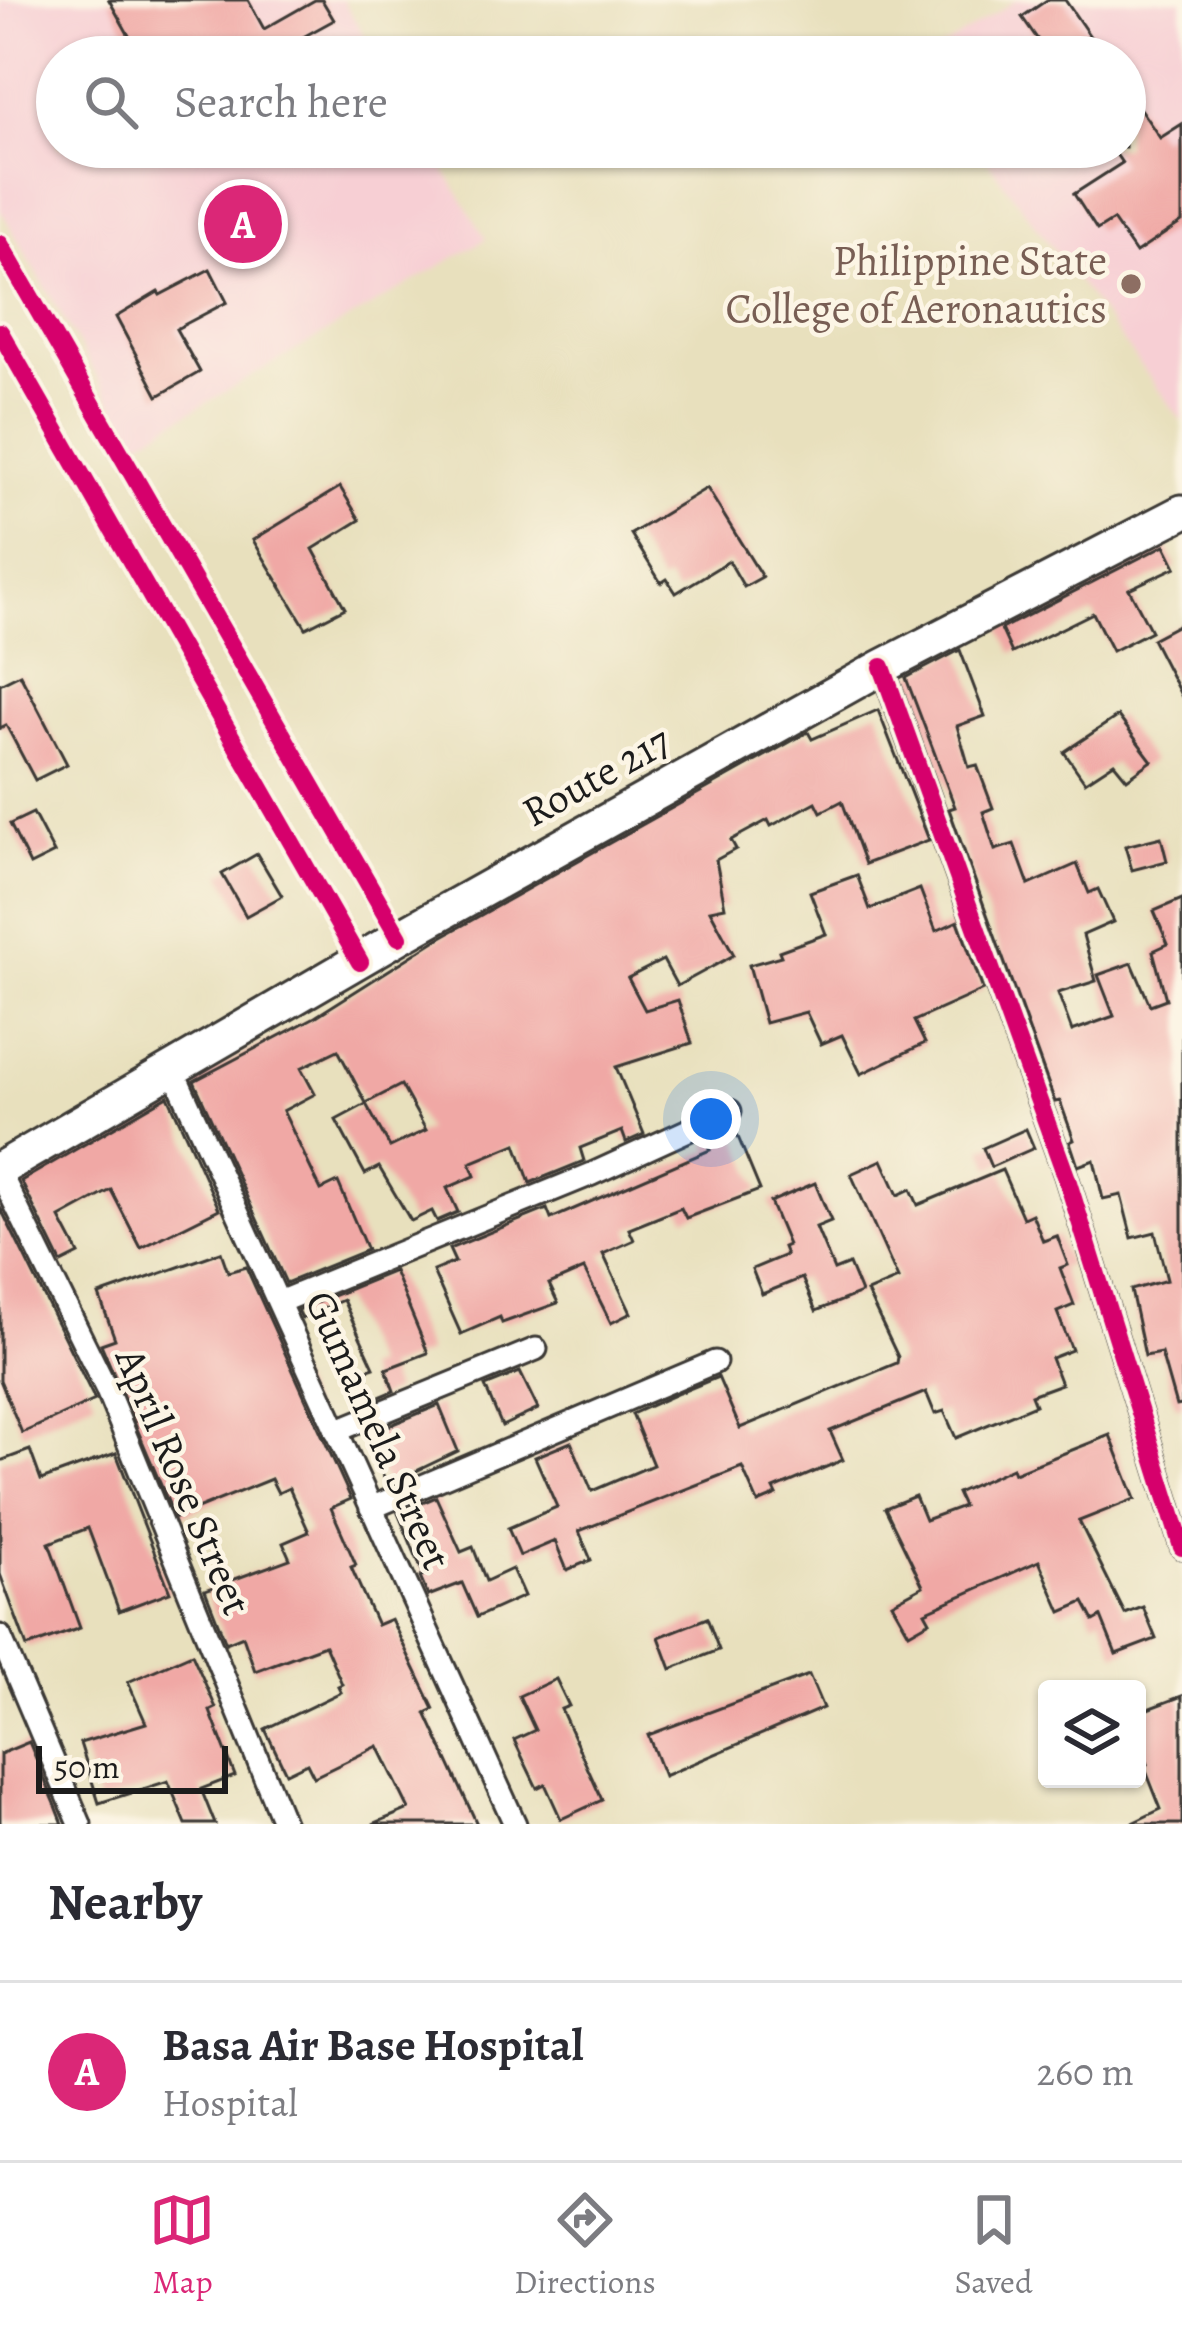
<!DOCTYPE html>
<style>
:root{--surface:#fff;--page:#f7f7f7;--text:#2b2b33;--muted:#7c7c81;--line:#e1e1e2;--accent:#db2777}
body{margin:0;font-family:Alegreya,serif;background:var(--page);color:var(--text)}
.controls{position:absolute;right:36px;bottom:36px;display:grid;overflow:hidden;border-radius:12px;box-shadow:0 3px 9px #0004}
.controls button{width:108px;height:108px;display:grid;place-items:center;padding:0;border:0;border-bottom:3px solid var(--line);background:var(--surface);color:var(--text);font:60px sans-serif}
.scale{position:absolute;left:36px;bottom:30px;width:192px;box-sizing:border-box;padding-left:12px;border:6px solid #1c1c1c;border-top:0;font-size:33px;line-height:42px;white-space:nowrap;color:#1c1c1c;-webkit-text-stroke:9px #fcf5e5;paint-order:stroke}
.you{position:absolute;left:711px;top:1119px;width:42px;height:42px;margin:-30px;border:9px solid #fff;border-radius:50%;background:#1a73e8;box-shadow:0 0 0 18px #1a73e833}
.badge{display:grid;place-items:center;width:78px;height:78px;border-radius:50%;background:var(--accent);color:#fff;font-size:39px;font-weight:700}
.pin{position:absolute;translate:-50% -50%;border:6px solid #fff;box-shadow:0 3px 12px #0006}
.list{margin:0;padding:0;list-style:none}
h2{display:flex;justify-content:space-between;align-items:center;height:156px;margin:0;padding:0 48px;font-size:51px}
h2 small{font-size:39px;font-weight:400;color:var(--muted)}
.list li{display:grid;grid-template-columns:78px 1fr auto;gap:36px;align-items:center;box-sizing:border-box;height:180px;padding:0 48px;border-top:3px solid var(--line)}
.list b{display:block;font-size:45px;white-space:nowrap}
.list p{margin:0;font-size:39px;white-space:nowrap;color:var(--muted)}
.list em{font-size:39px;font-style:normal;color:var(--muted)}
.icon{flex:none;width:66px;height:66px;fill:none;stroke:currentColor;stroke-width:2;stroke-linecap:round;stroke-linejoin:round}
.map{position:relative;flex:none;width:1182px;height:1824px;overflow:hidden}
.search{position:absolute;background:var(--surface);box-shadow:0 3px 9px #0004;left:36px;right:36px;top:36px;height:132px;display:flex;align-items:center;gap:30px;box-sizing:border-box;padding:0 42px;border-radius:66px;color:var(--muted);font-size:45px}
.sheet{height:336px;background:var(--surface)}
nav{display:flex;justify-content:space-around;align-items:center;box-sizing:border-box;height:168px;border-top:3px solid var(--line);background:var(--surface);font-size:33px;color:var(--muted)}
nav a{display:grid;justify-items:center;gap:6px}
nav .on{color:var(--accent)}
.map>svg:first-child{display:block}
.built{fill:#f7cfd4}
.building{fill:#f0a8a5}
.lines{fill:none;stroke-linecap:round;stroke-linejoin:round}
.minor-casing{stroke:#3b3934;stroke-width:27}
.primary-casing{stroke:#3b3934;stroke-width:39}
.minor{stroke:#fff;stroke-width:21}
.primary{stroke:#fff;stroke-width:33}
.cycleway-casing{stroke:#fcf5e5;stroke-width:26}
.cycleway{stroke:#d6006c;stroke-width:18}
.education-dot{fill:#8d6e63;stroke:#fcf5e5;stroke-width:4.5}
.labels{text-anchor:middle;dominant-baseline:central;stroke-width:9;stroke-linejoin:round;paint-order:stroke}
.education-label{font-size:42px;fill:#785e54;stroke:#fcf5e5;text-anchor:end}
.street-label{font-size:42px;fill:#1c1c1c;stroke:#fcf5e5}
</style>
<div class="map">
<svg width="1182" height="1824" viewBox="0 0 1182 1824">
<rect width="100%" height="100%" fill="#fcf5e5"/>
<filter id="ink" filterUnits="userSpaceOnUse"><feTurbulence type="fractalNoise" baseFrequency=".00833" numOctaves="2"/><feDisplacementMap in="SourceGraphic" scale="24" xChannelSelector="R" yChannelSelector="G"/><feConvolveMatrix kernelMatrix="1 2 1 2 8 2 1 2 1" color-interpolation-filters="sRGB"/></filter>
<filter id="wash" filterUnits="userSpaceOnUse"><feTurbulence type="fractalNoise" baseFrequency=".004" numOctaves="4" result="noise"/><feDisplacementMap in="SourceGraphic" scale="48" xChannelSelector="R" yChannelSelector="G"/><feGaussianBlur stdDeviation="2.7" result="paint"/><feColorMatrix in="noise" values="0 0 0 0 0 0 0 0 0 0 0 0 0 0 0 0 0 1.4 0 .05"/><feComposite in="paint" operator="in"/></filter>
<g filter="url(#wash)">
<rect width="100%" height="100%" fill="#e8e0bd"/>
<g class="built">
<polygon points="0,0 343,0 377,57 57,57 57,147 431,147 486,239 136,444 0,209"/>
<polygon points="1016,0 1182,0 1182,421 977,147 1125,147 1125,57 928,57"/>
</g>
<g id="blocks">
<g class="building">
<polygon points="109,0 248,0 264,29 315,0 322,0 334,20 303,37 314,57 141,57"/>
<polygon points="1047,0 1065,0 1104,57 1050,57 1022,17"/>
<polygon points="1125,87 1160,138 1182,124 1182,222 1136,253 1113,220 1097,230 1074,194 1122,163 1111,147 1125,147"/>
<polygon points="210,269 227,302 176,329 200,372 158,396 116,317 158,292 160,295"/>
<polygon points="340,487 360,520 313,549 345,608 306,628 253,540"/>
<polygon points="707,488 762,577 744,587 729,561 676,593 667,579 661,583 631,534"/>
<polygon points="1165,545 1176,567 1129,589 1151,631 1112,651 1093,613 1012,653 1001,629"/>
<polygon points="1182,623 1182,697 1152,639"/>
<polygon points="960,650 985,716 957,726 969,767 977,765 993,808 983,812 995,850 1014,844 1029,885 1077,864 1089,893 1098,889 1113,922 1083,935 1096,981 1058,993 1072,1031 1114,1016 1098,975 1132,963 1150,1005 1166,999 1153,951 1168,944 1154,911 1182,899 1182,1405 1176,1406 1161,1353 1145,1356 1131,1290 1167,1280 1155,1232 1132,1238 1121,1195 1103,1199 1094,1160 1078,1166 1070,1142 1074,1140 1060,1101 1055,1102 949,809 955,807 906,678"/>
<polygon points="20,674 67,764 35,780 6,725 0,728 0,684"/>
<polygon points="878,710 929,840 865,864 842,801 821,812 816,802 771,826 768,820 731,840 736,849 716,860 725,907 710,910 734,955 677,986 663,960 628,978 645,1010 678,1000 692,1043 616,1067 644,1134 626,1142 622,1131 580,1148 584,1161 530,1183 516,1144 470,1163 475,1176 447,1188 458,1212 437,1221 432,1211 411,1221 379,1167 365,1174 336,1120 366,1104 390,1147 426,1130 401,1085 366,1103 338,1050 301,1068 315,1094 283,1111 321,1190 338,1182 367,1250 286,1283 194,1081 315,1017 438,939 808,732 812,739"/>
<polygon points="1118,716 1152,761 1127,779 1114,763 1085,782 1064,752"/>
<polygon points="33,813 54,853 30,865 10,824"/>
<polygon points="1161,837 1167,861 1132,870 1125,846"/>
<polygon points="257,854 282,896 246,916 222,874"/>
<polygon points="857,875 870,909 920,889 936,931 958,921 983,990 914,1021 925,1043 861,1074 842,1035 821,1044 806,1012 765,1023 749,965 781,956 779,951 826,934 810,892"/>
<polygon points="168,1096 219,1209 141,1248 111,1190 60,1218 79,1254 61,1263 21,1181"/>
<polygon points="1026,1129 1034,1148 991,1167 983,1148"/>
<polygon points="736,1132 760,1190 686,1218 681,1208 629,1229 634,1240 603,1254 631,1313 611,1323 584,1269 549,1284 558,1303 502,1323 500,1317 461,1334 433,1271 455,1262 449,1249 547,1209 551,1219 710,1150 707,1144"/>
<polygon points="882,1160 898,1195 911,1189 918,1205 1002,1170 1023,1218 1032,1214 1043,1241 1057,1236 1068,1265 1060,1268 1074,1305 1057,1312 1072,1350 1051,1358 1061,1384 1031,1395 1035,1405 956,1438 944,1411 935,1414 926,1392 830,1431 843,1460 774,1489 777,1495 758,1503 742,1467 579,1531 591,1560 567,1570 555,1541 520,1556 508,1528 557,1507 535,1457 571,1442 592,1491 653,1465 632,1414 679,1393 718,1377 740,1428 897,1363 898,1357 867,1292 898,1279 851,1174"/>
<polygon points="815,1183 831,1221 816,1227 834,1270 849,1264 861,1293 816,1311 802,1278 762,1294 752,1269 786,1255 783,1247 788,1245 770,1202"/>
<polygon points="0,1207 95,1400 22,1433 0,1380"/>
<polygon points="221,1252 228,1272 246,1267 351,1499 331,1508 356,1565 351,1567 377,1625 391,1619 434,1709 426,1713 477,1824 373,1824 409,1809 378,1746 314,1777 307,1763 286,1773 265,1729 341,1692 338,1686 342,1684 325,1645 255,1671 243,1636 226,1643 205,1590 290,1559 283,1543 309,1532 289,1488 278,1493 271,1479 175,1518 101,1344 115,1339 99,1295"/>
<polygon points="394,1271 428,1353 386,1369 394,1391 375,1399 365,1370 374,1367 343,1300 302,1318 298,1310"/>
<polygon points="520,1372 538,1409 502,1426 485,1386"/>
<polygon points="439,1405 458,1451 387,1485 366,1435"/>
<polygon points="1110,1435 1135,1499 1079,1521 1125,1614 1143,1607 1156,1639 1116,1654 1101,1617 1094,1621 1084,1602 1061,1612 1039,1561 925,1612 930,1621 909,1633 892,1603 923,1586 885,1508 915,1496 925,1520 963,1506 957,1493 1012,1468 1014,1473"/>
<polygon points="30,1450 41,1480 116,1453 170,1592 119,1611 88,1528 49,1543 80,1628 27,1647 0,1574 0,1461"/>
<polygon points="436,1497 461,1552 473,1547 486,1581 512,1569 524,1596 477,1617 462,1583 428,1596 420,1577 424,1575 398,1513"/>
<polygon points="707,1618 719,1650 671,1669 659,1637"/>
<polygon points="192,1654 216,1708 210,1711 235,1776 201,1789 215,1824 186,1824 168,1781 99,1803 80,1743 146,1723 128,1682"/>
<polygon points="809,1675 823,1708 664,1776 648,1735"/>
<polygon points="556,1679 569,1706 561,1709 602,1800 561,1819 545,1784 537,1788 514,1740 535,1730 519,1696"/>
<polygon points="1182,1696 1182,1824 1130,1824 1161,1809 1144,1766 1148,1764 1137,1736 1137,1713"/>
<polygon points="29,1742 56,1806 63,1824 0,1824 0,1754"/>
</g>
</g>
</g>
<g filter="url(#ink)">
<use href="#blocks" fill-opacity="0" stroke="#3b3934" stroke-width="3"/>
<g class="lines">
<g class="minor-casing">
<g id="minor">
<polyline points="882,667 1066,1176 1182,1547"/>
<polyline points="172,1068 515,1824"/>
<polyline points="0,1173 106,1388 284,1824"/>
<polyline points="279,1302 592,1174 730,1111"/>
<polyline points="336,1431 536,1349"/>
<polyline points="371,1508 715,1362"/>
<polyline points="0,1636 80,1824"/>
</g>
</g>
<g class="primary-casing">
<polyline id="primary" points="0,1169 399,937 882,667 1182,512"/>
</g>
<use href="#minor" class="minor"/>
<use href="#primary" class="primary"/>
<g class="cycleway-casing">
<g id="cycleway">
<polyline points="0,244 399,937"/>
<polyline points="0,332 360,962"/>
<polyline points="882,667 1066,1176 1182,1547"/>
</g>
</g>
<use href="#cycleway" class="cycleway"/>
</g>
</g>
<circle class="education-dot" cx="1131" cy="284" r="12"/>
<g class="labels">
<g class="education-label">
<text x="1107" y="260">Philippine State<tspan x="1107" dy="48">College of Aeronautics</tspan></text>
</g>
<g class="street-label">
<text transform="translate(596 776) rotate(-29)">Route 217</text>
<text transform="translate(379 1430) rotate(66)">Gumamela Street</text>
<text transform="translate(184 1481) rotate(67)">April Rose Street</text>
</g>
</g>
</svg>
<div class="controls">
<button><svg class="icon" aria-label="layers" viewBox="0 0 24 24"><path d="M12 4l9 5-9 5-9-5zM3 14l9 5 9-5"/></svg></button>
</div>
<div class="scale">50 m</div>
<div class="you"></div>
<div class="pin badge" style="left:243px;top:224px">A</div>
<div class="search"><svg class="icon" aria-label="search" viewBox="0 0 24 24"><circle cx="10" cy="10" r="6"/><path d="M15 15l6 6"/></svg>Search here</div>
</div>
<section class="sheet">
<h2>Nearby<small></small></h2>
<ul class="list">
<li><span class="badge">A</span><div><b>Basa Air Base Hospital</b><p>Hospital</p></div><em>260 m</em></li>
</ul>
</section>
<nav>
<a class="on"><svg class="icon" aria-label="map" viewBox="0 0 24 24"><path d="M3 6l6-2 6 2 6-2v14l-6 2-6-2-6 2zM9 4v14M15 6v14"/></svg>Map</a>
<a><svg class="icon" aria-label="directions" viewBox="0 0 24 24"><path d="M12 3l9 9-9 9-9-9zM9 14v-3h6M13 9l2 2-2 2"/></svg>Directions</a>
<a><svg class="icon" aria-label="saved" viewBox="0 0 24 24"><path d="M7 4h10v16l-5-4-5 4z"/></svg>Saved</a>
</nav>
